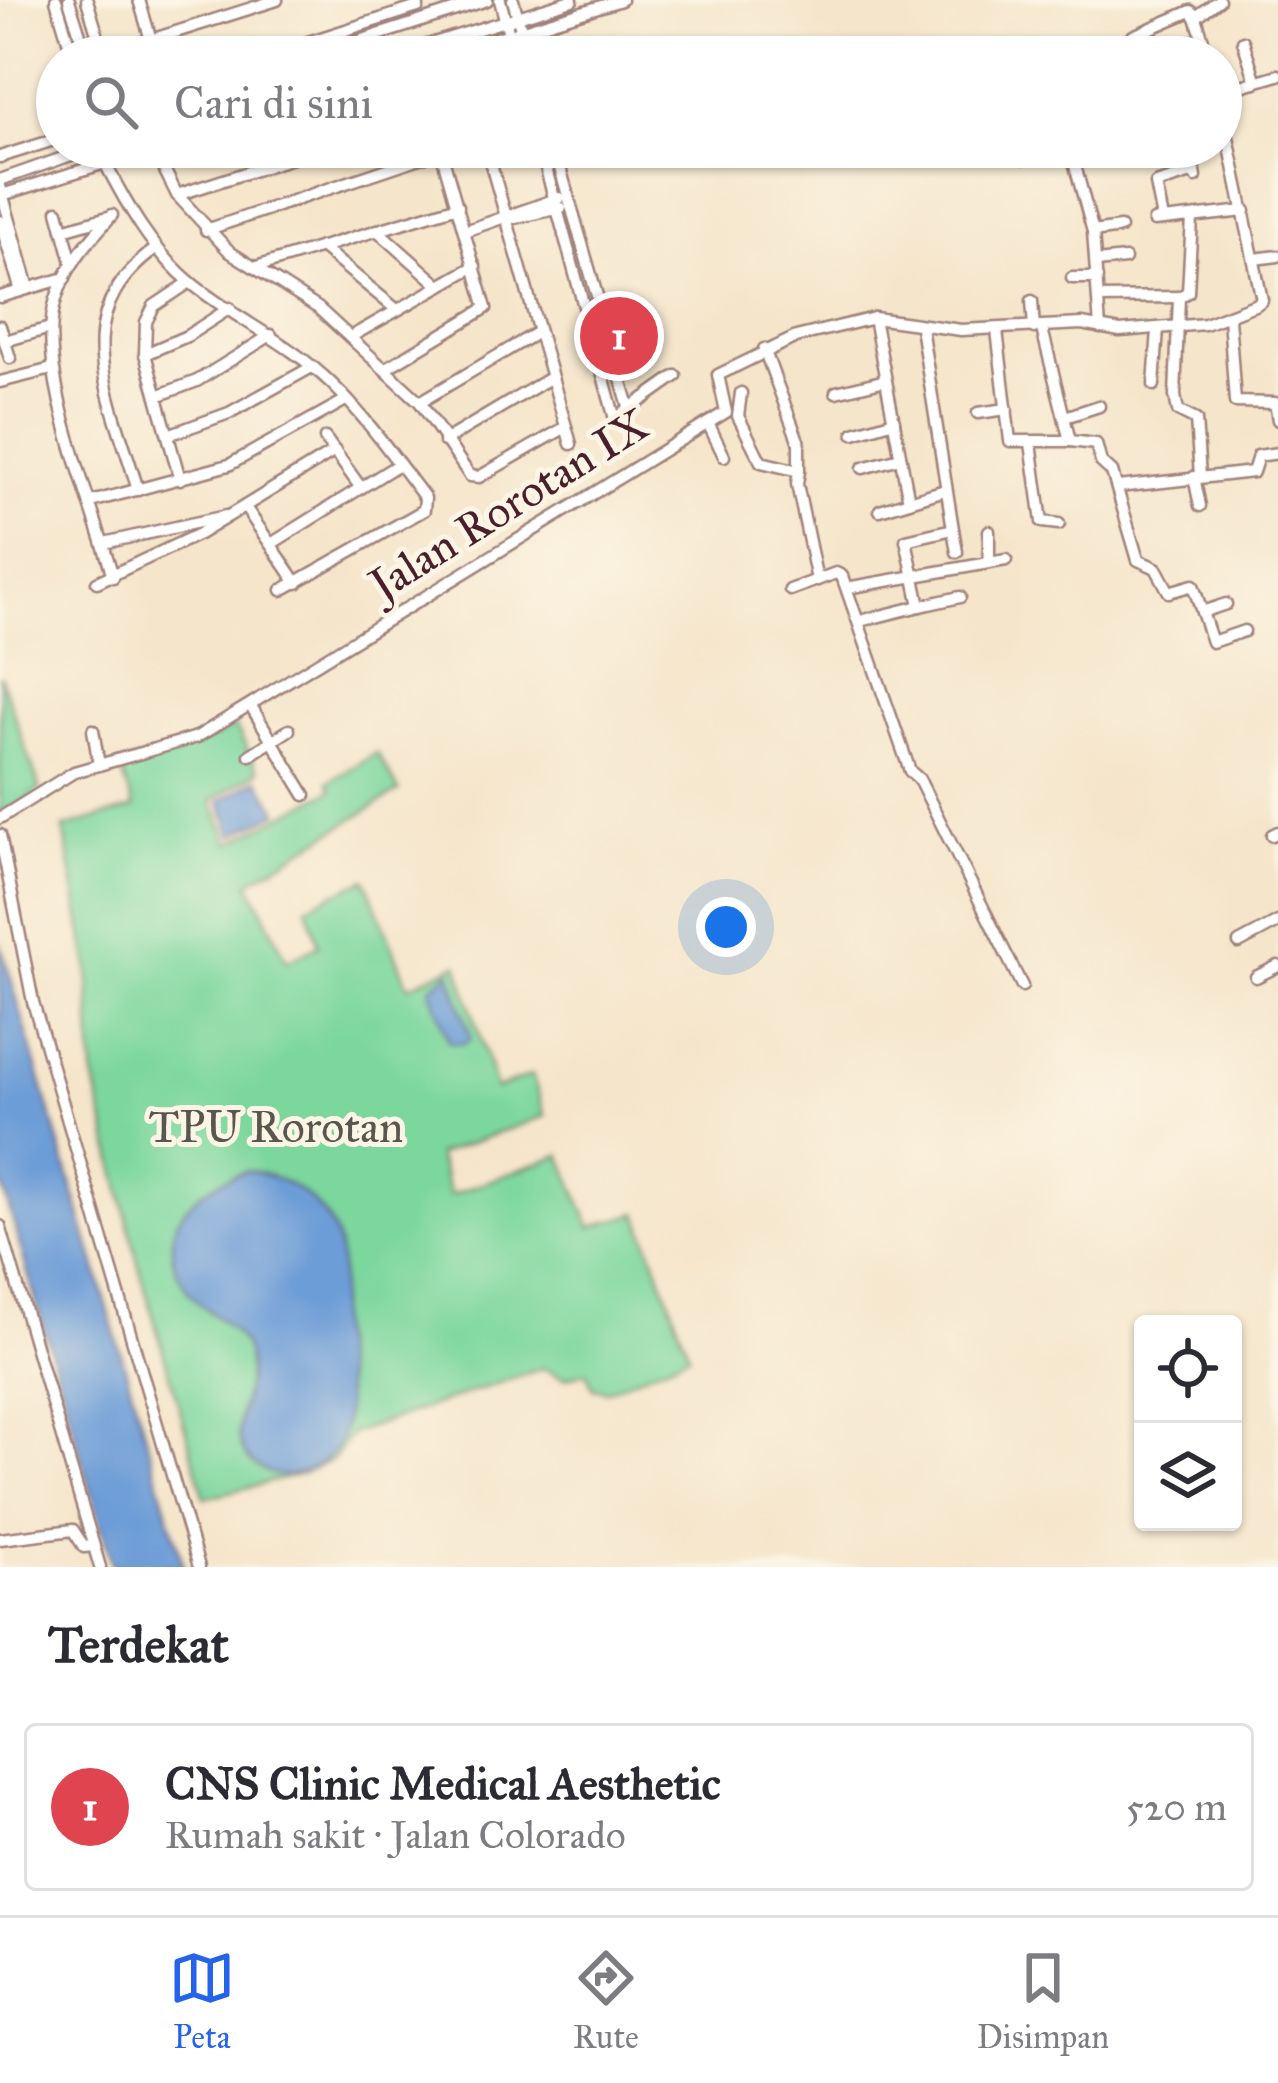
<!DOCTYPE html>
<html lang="id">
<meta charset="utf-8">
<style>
:root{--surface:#fff;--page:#f2f2f3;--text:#2b2b33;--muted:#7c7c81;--line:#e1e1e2;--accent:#2563eb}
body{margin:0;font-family:"IM FELL Great Primer",serif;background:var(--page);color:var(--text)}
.controls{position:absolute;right:36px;bottom:36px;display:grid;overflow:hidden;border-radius:12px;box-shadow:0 3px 9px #0004}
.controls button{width:108px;height:108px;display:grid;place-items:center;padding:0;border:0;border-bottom:3px solid var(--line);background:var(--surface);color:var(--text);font:60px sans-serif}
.you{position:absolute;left:726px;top:927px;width:42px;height:42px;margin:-30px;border:9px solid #fff;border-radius:50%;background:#1a73e8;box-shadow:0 0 0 18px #1a73e833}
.badge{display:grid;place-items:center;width:78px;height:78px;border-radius:50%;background:var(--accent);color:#fff;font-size:39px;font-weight:700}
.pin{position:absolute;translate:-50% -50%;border:6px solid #fff;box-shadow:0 3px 12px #0006}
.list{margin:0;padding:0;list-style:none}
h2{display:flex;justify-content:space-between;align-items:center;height:156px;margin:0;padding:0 48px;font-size:51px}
h2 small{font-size:39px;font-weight:400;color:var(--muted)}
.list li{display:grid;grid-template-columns:78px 1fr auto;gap:36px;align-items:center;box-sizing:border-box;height:168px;margin:0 24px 24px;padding:0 24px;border:3px solid var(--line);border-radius:12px}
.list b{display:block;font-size:45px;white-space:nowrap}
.list p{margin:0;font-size:39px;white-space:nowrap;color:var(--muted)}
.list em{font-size:39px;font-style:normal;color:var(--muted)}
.icon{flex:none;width:66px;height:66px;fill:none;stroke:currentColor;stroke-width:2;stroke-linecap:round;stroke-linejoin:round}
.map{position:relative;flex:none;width:1278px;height:1567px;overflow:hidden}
.search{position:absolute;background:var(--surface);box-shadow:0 3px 9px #0004;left:36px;right:36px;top:36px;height:132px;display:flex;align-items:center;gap:30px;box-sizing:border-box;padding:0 42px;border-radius:66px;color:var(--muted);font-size:45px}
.sheet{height:348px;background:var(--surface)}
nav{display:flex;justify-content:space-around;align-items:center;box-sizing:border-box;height:168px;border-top:3px solid var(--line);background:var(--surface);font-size:33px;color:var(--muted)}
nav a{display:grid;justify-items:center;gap:6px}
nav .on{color:var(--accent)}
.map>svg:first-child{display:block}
.green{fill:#7cd79d;stroke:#637b64;stroke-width:3}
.water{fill:#6d9dd7;stroke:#5c5e81;stroke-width:3}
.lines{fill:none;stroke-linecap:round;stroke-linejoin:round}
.minor-casing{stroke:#a0827a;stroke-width:15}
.minor{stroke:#fff;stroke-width:10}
.labels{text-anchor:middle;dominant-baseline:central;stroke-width:10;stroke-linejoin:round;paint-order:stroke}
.street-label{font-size:45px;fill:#4a1f2b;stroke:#fcf5e5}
.park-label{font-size:45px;fill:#59564d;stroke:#fcf5e5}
</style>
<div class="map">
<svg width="1278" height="1567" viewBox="0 0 1278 1567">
<rect width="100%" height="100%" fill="#fcf5e5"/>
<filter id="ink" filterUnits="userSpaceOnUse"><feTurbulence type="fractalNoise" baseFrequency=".00833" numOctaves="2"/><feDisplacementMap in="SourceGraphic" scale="24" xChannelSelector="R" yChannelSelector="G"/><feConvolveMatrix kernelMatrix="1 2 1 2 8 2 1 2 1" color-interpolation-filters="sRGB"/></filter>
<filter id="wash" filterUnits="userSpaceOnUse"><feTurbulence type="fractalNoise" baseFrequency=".004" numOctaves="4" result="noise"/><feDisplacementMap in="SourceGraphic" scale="48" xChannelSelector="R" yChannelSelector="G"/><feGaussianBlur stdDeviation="2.7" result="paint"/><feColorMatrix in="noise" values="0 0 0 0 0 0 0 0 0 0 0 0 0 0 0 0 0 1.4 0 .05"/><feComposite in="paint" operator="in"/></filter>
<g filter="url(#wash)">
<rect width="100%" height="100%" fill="#f5e5ca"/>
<g class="green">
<polygon points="0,675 40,789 0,818"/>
<polygon points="235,726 259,771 212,800 230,843 332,790 329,782 377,753 399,791 249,882 287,961 319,945 307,906 366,879 408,986 458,964 496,1089 532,1075 545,1116 437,1155 450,1195 561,1155 591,1227 638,1213 689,1354 607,1390 593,1388 586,1372 564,1378 543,1368 352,1433 332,1460 302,1474 205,1498 138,1263 93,1073 89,969 64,828 134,808 120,765 204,742"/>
</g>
<g class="water">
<polygon points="258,779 279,812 233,835 220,801"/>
<polygon points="0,942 184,1567 113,1567 0,1177"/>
<polygon points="450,972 471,1038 464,1044 449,1042 430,988"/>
<path d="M247,1171c43,5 89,38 93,85 3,24 -4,49 -3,73 4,53 33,128 -45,146 -13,2 -23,-1 -34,-8 -41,-29 -3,-71 -11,-110 -7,-34 -48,-44 -64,-74 -33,-56 13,-98 64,-112z"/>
</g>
</g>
<g filter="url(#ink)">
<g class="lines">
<g class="minor-casing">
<g id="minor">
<polyline points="56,0 73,57"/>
<polyline points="69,0 87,57"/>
<polyline points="87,0 104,57"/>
<polyline points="139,0 151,40"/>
<polyline points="500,0 515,57"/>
<polyline points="513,0 529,57"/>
<polyline points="1243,41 1256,82"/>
<polyline points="103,55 277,0"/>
<polyline points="261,57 418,7 417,0"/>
<polyline points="310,57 487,0"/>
<polyline points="389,57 572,0"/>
<polyline points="435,57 621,0"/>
<polyline points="1138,57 1133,36 1191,11 1196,17"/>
<polyline points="1208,57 1196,17 1219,0"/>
<polyline points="1221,92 1278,75"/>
<polyline points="143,147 150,147"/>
<polyline points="486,147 571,444"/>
<polyline points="540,147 615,419 676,376"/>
<polyline points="554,147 630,410"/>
<polyline points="1070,147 1093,232 1100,328"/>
<polyline points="0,157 57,139"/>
<polyline points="1023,158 1071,150"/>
<polyline points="165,171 177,195 230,252 318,308 420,402 470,476 479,477 566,427"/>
<polyline points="0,180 94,147"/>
<polyline points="0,186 29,288"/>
<path d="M2,195l103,-32c23,44 46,86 85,119 45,37 99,60 142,102 35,34 63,75 93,114l-1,12 -142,80"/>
<polyline points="177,195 326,147"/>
<polyline points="58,211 72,262"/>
<path d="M112,215c-23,26 -46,50 -56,84 -22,70 37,205 57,278"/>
<polyline points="515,218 561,208"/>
<polyline points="1192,218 1188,292 1179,297 1175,396 1178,411 1196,420 1200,476"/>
<polyline points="1163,219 1156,184 1195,172 1196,177"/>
<polyline points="0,221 21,291"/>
<polyline points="1154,221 1245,211"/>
<polyline points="63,230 108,217"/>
<polyline points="206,230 441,151 486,308 385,369"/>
<polyline points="377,230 440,286"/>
<polyline points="465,231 559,198"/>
<polyline points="1093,232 1120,228"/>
<polyline points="321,247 397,310"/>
<polyline points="1254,259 1278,256"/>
<polyline points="1096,262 1125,259"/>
<polyline points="256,267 458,206"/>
<polyline points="1072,278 1097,278"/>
<polyline points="0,297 65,278"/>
<polyline points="1100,298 1179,297"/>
<polyline points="1032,301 1034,328"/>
<polyline points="1229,317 1235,402 1275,403 1278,420"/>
<polyline points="874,318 909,501"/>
<polyline points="0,326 10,358"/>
<polyline points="1042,329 1070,441 1096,444 1101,462 1112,472 1138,560 1156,568 1169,592 1193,585 1212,642 1244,631"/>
<polyline points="997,330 1010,441 1070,441"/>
<polyline points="352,336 475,266"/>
<polyline points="5,341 50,328"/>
<polyline points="764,349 799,443 799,471"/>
<polyline points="145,354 187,336 230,308"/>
<polyline points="0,382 52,369"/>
<polyline points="1154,385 1158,329"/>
<polyline points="836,392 886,380"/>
<polyline points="741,393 738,416 761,462 799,471 797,484 817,580"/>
<polyline points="157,396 197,381 271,335"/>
<polyline points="420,402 538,332"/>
<polyline points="978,413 1007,409"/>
<polyline points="1065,417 1099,406"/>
<polyline points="708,423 724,456"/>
<polyline points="854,433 894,421"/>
<polyline points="168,435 229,413 312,367"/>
<polyline points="325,438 361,488"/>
<polyline points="444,441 550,378"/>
<polyline points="1031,443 1042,522 1059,524"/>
<polyline points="863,468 900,458"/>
<polyline points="1194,477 1200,506"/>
<polyline points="180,479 145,354 146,322 154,306 190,282"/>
<polyline points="1118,487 1253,472 1258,456 1278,453"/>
<path d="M138,490c-26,-91 -76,-175 19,-242"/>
<polyline points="91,502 229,465 346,400"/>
<polyline points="245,507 297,583"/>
<polyline points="880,510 945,490"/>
<polyline points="953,529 957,552"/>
<polyline points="989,531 989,563"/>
<polyline points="104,543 226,516"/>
<polyline points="271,544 399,464"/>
<polyline points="97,582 199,534 335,451"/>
<polyline points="852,587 1006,560"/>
<polyline points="790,590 836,573 842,576 910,771 919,779 1022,986"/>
<polyline points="920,606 960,597"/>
<polyline points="1202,612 1226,604"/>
<polyline points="860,621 920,606 906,540 953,529 921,327"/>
<polyline points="251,706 305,795"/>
<polyline points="93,730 99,765"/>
<polyline points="250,755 289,730"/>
<polyline points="0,818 74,772 197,737 726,412 718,375 796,337 874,318 961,330 1082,324 1120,331 1205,324 1257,304 1262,300 1221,104"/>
<polyline points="0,835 33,1002 199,1567"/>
<polyline points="1272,835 1278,832"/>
<polyline points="1239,943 1278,922"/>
<polyline points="1256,977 1278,966"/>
<polyline points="0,1226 100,1567"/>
<polyline points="0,1539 73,1530 84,1547 93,1546"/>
</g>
</g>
<use href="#minor" class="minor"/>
</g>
</g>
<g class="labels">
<g class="street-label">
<text transform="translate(509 504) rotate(-32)">Jalan Rorotan IX</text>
</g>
<g class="park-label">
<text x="276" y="1126">TPU Rorotan</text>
</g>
</g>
</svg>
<div class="controls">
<button><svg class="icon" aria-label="locate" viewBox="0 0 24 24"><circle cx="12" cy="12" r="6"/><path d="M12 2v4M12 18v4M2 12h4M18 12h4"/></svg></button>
<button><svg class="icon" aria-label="layers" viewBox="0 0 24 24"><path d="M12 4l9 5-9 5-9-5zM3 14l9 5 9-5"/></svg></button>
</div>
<div class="you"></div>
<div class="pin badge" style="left:619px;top:336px;background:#e0444e">1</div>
<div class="search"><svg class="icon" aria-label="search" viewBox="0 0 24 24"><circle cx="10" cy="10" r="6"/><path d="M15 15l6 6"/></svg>Cari di sini</div>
</div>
<section class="sheet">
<h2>Terdekat<small></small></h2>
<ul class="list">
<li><span class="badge" style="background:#e0444e">1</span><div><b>CNS Clinic Medical Aesthetic</b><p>Rumah sakit · Jalan Colorado</p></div><em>520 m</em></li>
</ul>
</section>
<nav>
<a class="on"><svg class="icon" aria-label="map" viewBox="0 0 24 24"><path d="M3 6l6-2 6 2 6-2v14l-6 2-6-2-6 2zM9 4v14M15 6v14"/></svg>Peta</a>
<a><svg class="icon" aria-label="directions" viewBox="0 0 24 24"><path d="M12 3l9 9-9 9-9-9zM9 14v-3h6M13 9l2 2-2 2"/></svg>Rute</a>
<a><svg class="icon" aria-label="saved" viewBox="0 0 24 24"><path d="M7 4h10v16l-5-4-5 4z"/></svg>Disimpan</a>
</nav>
